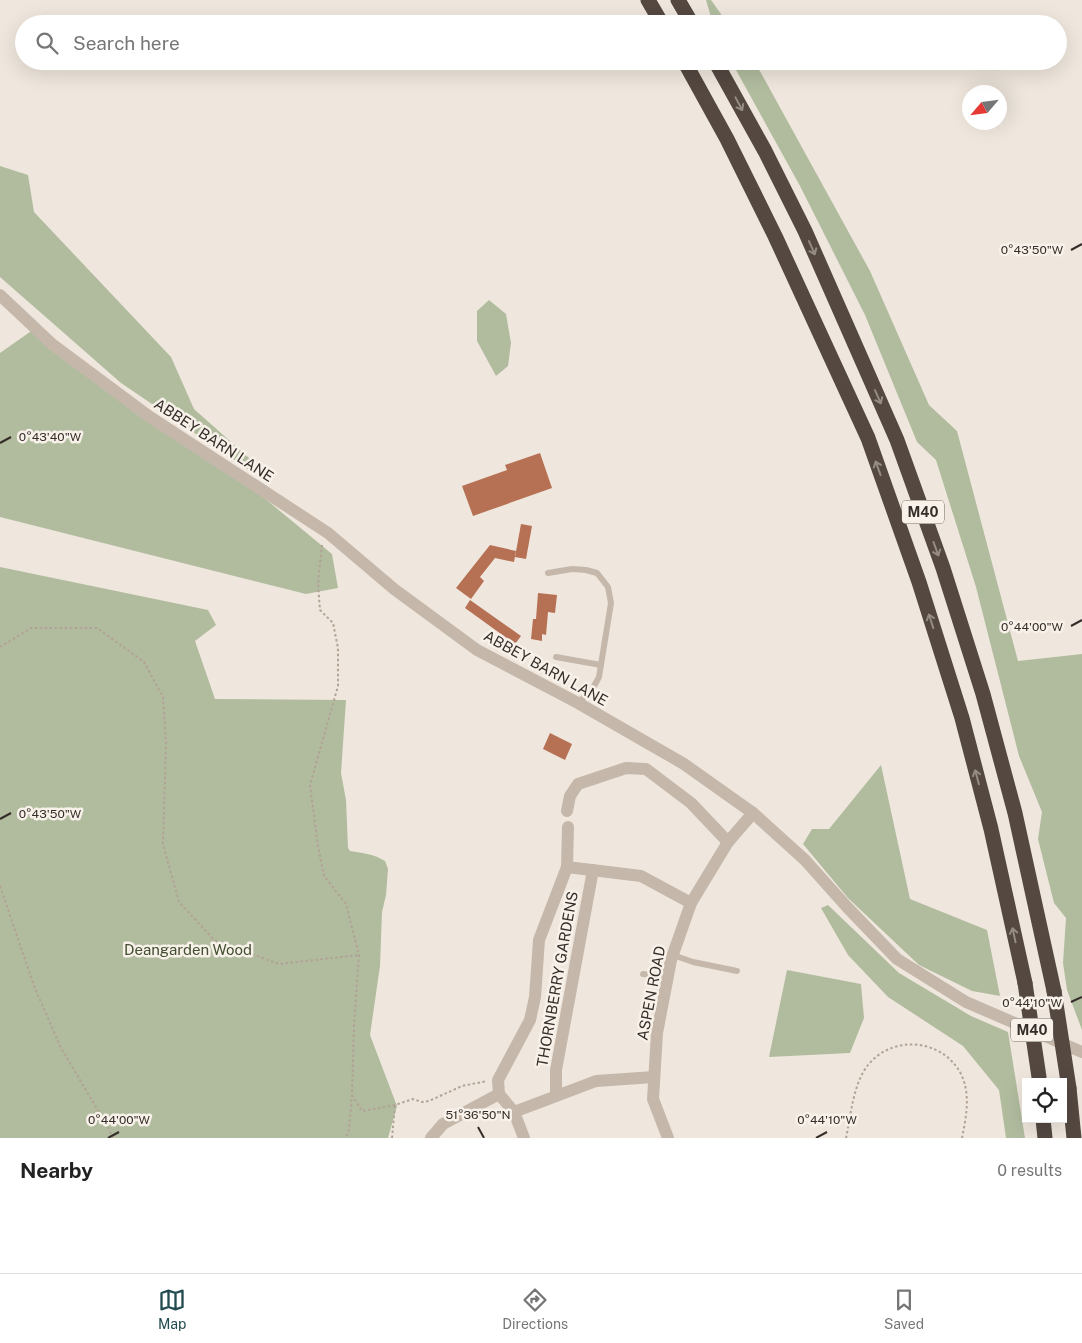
<!DOCTYPE html>
<meta charset="utf-8">
<style>
:root{--surface:#fff;--page:#f2f2f2;--text:#222;--muted:#767676;--line:#e0e0e0;--accent:#244b50}
body{margin:0;font-family:"Public Sans",sans-serif;background:var(--page);color:var(--text)}
.controls{position:absolute;right:15px;bottom:15px;display:grid;overflow:hidden;border-radius:0px;box-shadow:0 5px 20px #0002}
.controls button{width:45px;height:45px;display:grid;place-items:center;padding:0;border:0;border-bottom:1px solid var(--line);background:var(--surface);color:var(--text);font:25px sans-serif}
.compass{position:absolute;left:962px;top:85px;width:45px;height:45px;border-radius:50%;background:var(--surface);box-shadow:0 5px 20px #0002;rotate:242deg}
.list{margin:0;padding:0;list-style:none}
h2{display:flex;justify-content:space-between;align-items:center;height:65px;margin:0;padding:0 20px;font-size:21px}
h2 small{font-size:16px;font-weight:400;color:var(--muted)}
.icon{flex:none;width:28px;height:28px;fill:none;stroke:currentColor;stroke-width:2;stroke-linecap:round;stroke-linejoin:round}
.map{position:relative;flex:none;width:1082px;height:1138px;overflow:hidden}
.search{position:absolute;background:var(--surface);box-shadow:0 5px 20px #0002;left:15px;right:15px;top:15px;height:55px;display:flex;align-items:center;gap:12px;box-sizing:border-box;padding:0 18px;border-radius:28px;color:var(--muted);font-size:19px}
.sheet{height:135px;background:var(--surface)}
nav{display:flex;justify-content:space-around;align-items:center;box-sizing:border-box;height:70px;border-top:1px solid var(--line);background:var(--surface);font-size:14px;color:var(--muted)}
nav a{display:grid;justify-items:center;gap:2px}
nav .on{color:var(--accent)}
.map>svg:first-child{display:block}
.green{fill:#b1bc9f}
.building{fill:#b67054}
.lines{fill:none;stroke-linecap:round;stroke-linejoin:round}
.path{stroke:#b1a295;stroke-width:2;stroke-dasharray:2.5 2.5;stroke-linecap:butt}
.service{stroke:#c5b8ab;stroke-width:6}
.minor{stroke:#c5b8ab;stroke-width:12}
.motorway{stroke:#544841;stroke-width:15}
.motorway-bridge{stroke:#544841;stroke-width:15}
.oneway{stroke:#958c84}
.ticks{fill:none;stroke:#342d29;stroke-width:2}
.labels{text-anchor:middle;dominant-baseline:central;stroke-width:5;stroke-linejoin:round;paint-order:stroke}
.shield{fill:#f7f1e9;stroke:#6e6863;stroke-width:1}
.shield-label{font-size:14px;font-weight:bold;fill:#342d29}
.street-label{font-size:15px;fill:#342d29;stroke:#f7f1e9}
.park-label{font-size:15px;fill:#424f30;stroke:#f7f1e9}
.ticks-label{font-size:12px;text-anchor:middle;fill:#342d29;stroke:#f7f1e9;stroke-width:5;stroke-linejoin:round;paint-order:stroke}
</style>
<div class="map">
<svg width="1082" height="1138" viewBox="0 0 1082 1138">
<rect width="100%" height="100%" fill="#efe7dd"/>
<g class="green">
<polygon points="706,0 711,0 728,24 713,24"/>
<polygon points="731,61 753,61 761,73 870,271 929,405 957,431 1018,661 1082,654 1082,1030 1067,990 1063,963 1066,918 1054,903 1038,839 1042,812 1019,756 976,587 936,460 917,442 865,315 800,186"/>
<polygon points="0,166 28,175 34,212 171,357 194,409 268,475 252,472 121,383 0,277"/>
<polygon points="489,300 506,314 511,343 508,366 496,376 477,341 477,311"/>
<polygon points="37,327 234,473 332,554 338,588 306,594 0,517 0,353"/>
<path d="M0,567l208,43 8,15 -21,16 20,58 131,1 -5,73 5,27 2,48 2,3c13,2 24,3 35,10l3,8 -2,26 -4,17 -2,54 -10,69 27,71 -9,32h-388z"/>
<polygon points="881,765 910,899 987,930 1000,996 972,991 919,965 848,898 803,844 812,829 829,829"/>
<polygon points="828,905 899,973 971,1016 1008,1032 1025,1138 1006,1138 999,1090 963,1046 888,997 848,955 821,908"/>
<polygon points="787,970 861,984 864,1018 850,1053 769,1057"/>
</g>
<g class="building">
<polygon points="540,453 552,488 473,516 462,486 507,470 505,465"/>
<polygon points="521,524 532,526 526,559 515,557"/>
<polygon points="490,545 516,551 514,562 495,558 480,577 484,581 471,599 456,588"/>
<polygon points="538,593 557,595 555,613 548,612 546,635 542,634 542,641 531,639 533,619 536,619"/>
<polygon points="470,600 521,636 515,644 465,608"/>
<polygon points="550,733 572,744 565,760 543,749"/>
</g>
<g class="lines">
<g class="path">
<polyline points="322,545 318,584 320,610 333,623 338,648 338,686 310,785 318,846 324,876 346,904 359,955 354,1025 352,1095 349,1130 346,1138"/>
<polyline points="0,647 31,628 97,628 144,662 163,697 166,743 163,844 179,902 214,940 279,964 359,955"/>
<polyline points="0,886 34,986 61,1048 109,1129 113,1138"/>
<polyline points="352,1095 362,1111 395,1105 413,1099 422,1102 429,1101 462,1086 487,1081"/>
<polyline points="392,1138 395,1105"/>
<path d="M846,1138c5,-23 7,-54 22,-73 25,-31 75,-26 93,9 10,20 5,44 1,64"/>
</g>
<g class="service">
<polyline points="548,573 572,569 586,570 597,573 608,587 611,603 599,677 593,688 578,703"/>
<polyline points="556,657 601,665"/>
<polyline points="673,955 693,962 737,971"/>
<polyline points="643,974 668,977"/>
</g>
<g class="minor">
<polyline points="0,295 52,344 150,417 328,533 394,589 477,650 578,703 684,764 753,813 805,860 847,907 897,959 966,1002 1082,1052"/>
<polyline points="567,811 570,796 578,784 626,768 646,769 691,803 728,842"/>
<polyline points="567,867 568,827"/>
<polyline points="499,1094 514,1112 596,1081 654,1077"/>
<polyline points="556,1095 556,1070 593,870"/>
<polyline points="514,1112 524,1138"/>
<polyline points="431,1138 443,1124 499,1094 498,1080 530,1020 535,997 539,940 567,867 641,876 691,903"/>
<polyline points="668,1138 653,1099 657,1033 671,960 691,903 728,842 753,813"/>
</g>
<g class="motorway">
<polyline points="648,0 662,24"/>
<polyline points="678,0 692,24"/>
<polyline points="684,61 727,139 775,236 868,438 919,582 962,718 991,829 1025,983"/>
<polyline points="715,61 765,151 805,231 897,440 943,568 983,694 1015,813 1054,991"/>
<polyline points="1069,1088 1074,1138"/>
<polyline points="1043,1119 1045,1138"/>
</g>
<g class="motorway-bridge">
<polyline points="1025,983 1039,1077"/>
<polyline points="1054,991 1069,1088"/>
</g>
</g>
<defs><path id="oneway-shaft" d="M-6 0H5M1.5-3L5.5 0L1.5 3" fill="none" stroke-width="1.6" stroke-linecap="round" stroke-linejoin="round" transform="scale(1.25)"/></defs>
<g class="oneway">
<use href="#oneway-shaft" transform="translate(739 104) rotate(62)"/>
<use href="#oneway-shaft" transform="translate(812 248) rotate(66)"/>
<use href="#oneway-shaft" transform="translate(878 397) rotate(66)"/>
<use href="#oneway-shaft" transform="translate(878 468) rotate(-110)"/>
<use href="#oneway-shaft" transform="translate(936 549) rotate(70)"/>
<use href="#oneway-shaft" transform="translate(931 621) rotate(-108)"/>
<use href="#oneway-shaft" transform="translate(977 777) rotate(-105)"/>
<use href="#oneway-shaft" transform="translate(1014 935) rotate(-102)"/>
</g>
<path class="ticks" d="M1071,250l11,-6M0,443l11,-6M1071,626l11,-6M0,819l11,-6M1071,1002l11,-5M478,1127l6,11M108,1138l11,-6M816,1138l11,-6"/>
<g class="labels">
<g class="shield">
<rect x="902" y="500.5" width="42" height="23" rx="4"/>
<rect x="1011" y="1018.5" width="42" height="23" rx="4"/>
</g>
<g class="shield-label">
<text x="923" y="512">M40</text>
<text x="1032" y="1030">M40</text>
</g>
<g class="street-label">
<text transform="translate(214 440) rotate(33)">ABBEY BARN LANE</text>
<text transform="translate(546 668) rotate(29)">ABBEY BARN LANE</text>
<text transform="translate(557 979) rotate(-80)">THORNBERRY GARDENS</text>
<text transform="translate(651 993) rotate(-79)">ASPEN ROAD</text>
</g>
<g class="park-label">
<text x="188" y="949">Deangarden Wood</text>
</g>
</g>
<g class="ticks-label">
<text x="1032" y="254">0°43'50"W</text>
<text x="50" y="441">0°43'40"W</text>
<text x="1032" y="631">0°44'00"W</text>
<text x="50" y="818">0°43'50"W</text>
<text x="1032" y="1007">0°44'10"W</text>
<text x="478" y="1119">51°36'50"N</text>
<text x="119" y="1124">0°44'00"W</text>
<text x="827" y="1124">0°44'10"W</text>
</g>
</svg>
<div class="controls">
<button><svg class="icon" aria-label="locate" viewBox="0 0 24 24"><circle cx="12" cy="12" r="6"/><path d="M12 2v4M12 18v4M2 12h4M18 12h4"/></svg></button>
</div>
<svg class="compass" viewBox="-18 -18 36 36"><path d="M0-13l5 13h-10z" fill="#e53935"/><path d="M0 13l5-13h-10z" fill="#767676"/></svg>
<div class="search"><svg class="icon" aria-label="search" viewBox="0 0 24 24"><circle cx="10" cy="10" r="6"/><path d="M15 15l6 6"/></svg>Search here</div>
</div>
<section class="sheet">
<h2>Nearby<small>0 results</small></h2>
<ul class="list">
</ul>
</section>
<nav>
<a class="on"><svg class="icon" aria-label="map" viewBox="0 0 24 24"><path d="M3 6l6-2 6 2 6-2v14l-6 2-6-2-6 2zM9 4v14M15 6v14"/></svg>Map</a>
<a><svg class="icon" aria-label="directions" viewBox="0 0 24 24"><path d="M12 3l9 9-9 9-9-9zM9 14v-3h6M13 9l2 2-2 2"/></svg>Directions</a>
<a><svg class="icon" aria-label="saved" viewBox="0 0 24 24"><path d="M7 4h10v16l-5-4-5 4z"/></svg>Saved</a>
</nav>
